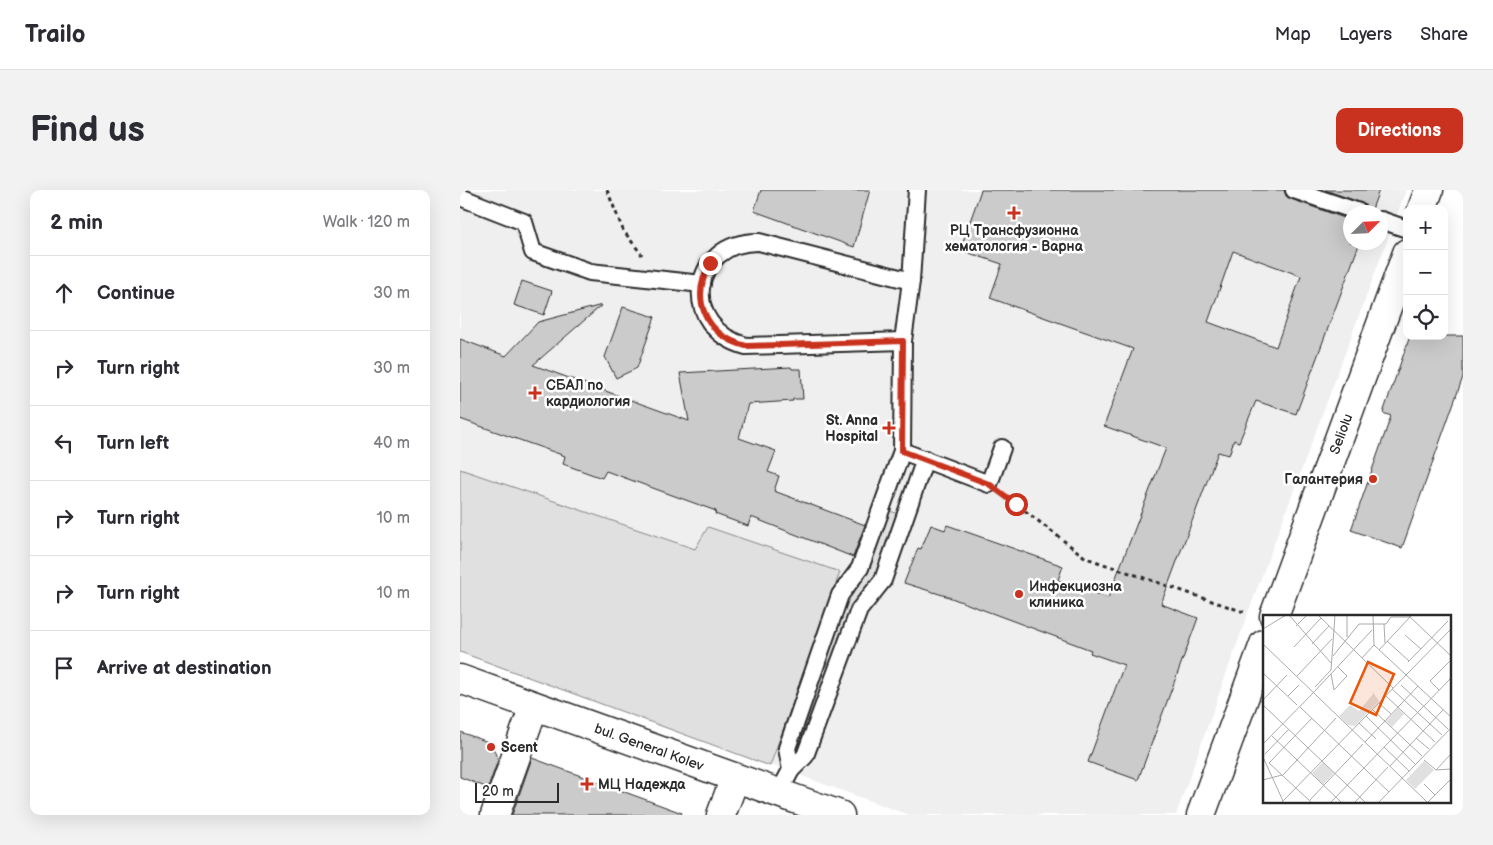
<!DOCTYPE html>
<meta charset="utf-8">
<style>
:root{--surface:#fff;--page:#f2f2f3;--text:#2b2b33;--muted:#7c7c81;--line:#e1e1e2;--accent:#c8321e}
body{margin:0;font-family:"Balsamiq Sans",sans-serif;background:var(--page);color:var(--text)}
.controls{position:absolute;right:15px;top:15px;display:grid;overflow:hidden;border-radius:10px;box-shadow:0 5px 20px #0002}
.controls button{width:45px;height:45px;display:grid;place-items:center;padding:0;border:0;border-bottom:1px solid var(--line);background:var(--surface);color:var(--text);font:25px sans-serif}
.compass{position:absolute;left:883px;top:15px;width:45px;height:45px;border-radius:50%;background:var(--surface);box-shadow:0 5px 20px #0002;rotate:66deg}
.scale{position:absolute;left:15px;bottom:12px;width:84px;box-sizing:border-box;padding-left:5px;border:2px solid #2b2b2b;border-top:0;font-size:14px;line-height:18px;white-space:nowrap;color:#2b2b2b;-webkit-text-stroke:4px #fff;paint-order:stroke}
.stop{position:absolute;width:15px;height:15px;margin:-11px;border:4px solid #c8321e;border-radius:50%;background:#fff}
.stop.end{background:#c8321e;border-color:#fff;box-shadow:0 1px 5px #0008}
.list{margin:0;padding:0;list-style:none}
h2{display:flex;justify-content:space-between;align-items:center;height:65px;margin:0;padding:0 20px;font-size:21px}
h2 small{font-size:16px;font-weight:400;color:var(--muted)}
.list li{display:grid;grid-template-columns:32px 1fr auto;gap:15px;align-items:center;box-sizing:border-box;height:75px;padding:0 20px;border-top:1px solid var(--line)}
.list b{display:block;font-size:19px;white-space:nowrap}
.list em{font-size:16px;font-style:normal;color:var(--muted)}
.icon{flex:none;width:28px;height:28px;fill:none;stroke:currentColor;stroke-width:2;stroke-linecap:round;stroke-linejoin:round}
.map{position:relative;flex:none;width:1003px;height:625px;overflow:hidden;border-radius:10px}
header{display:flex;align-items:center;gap:30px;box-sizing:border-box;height:70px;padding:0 25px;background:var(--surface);border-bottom:1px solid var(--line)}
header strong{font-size:24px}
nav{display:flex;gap:28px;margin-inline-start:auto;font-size:18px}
.intro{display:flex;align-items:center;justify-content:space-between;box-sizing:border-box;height:120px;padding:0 30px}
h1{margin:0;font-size:35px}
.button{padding:12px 22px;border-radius:10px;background:var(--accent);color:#fff;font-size:18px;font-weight:700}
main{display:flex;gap:30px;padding:0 30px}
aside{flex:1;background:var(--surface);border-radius:10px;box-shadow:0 5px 20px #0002}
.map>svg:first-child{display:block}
.built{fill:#efefef;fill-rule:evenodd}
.green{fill:#e0e0e0;stroke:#868686}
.building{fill:#cbcbcb;stroke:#2b2b2b;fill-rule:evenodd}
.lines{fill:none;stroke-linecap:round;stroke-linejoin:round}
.service-casing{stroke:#2b2b2b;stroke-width:20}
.minor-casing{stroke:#2b2b2b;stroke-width:31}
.tertiary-casing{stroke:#2b2b2b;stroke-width:31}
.path{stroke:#2b2b2b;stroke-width:3;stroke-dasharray:4 4;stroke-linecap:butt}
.service{stroke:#fff;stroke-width:16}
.minor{stroke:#fff;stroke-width:28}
.tertiary{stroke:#fff;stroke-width:28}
.route{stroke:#c8321e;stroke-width:6}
.poi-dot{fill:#c8321e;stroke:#fff;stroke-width:2}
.labels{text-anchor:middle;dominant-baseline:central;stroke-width:5;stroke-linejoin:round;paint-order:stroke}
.poi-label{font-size:14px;font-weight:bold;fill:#2b2b2b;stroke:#fff;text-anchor:start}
.street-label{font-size:14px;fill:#2b2b2b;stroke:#fff}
.inset-road{fill:none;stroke:#aaa;stroke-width:1}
.view{fill:#e8590c;fill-opacity:0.15;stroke:#e8590c;stroke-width:2.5}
.inset-edge{fill:none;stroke:#2b2b2b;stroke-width:2.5}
</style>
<header>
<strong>Trailo</strong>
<nav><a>Map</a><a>Layers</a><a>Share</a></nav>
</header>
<div class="intro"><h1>Find us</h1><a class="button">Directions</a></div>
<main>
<aside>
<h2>2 min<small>Walk · 120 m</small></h2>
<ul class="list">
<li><svg class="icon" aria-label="ahead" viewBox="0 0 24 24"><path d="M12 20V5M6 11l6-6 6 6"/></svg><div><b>Continue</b></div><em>30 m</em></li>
<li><svg class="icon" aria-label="right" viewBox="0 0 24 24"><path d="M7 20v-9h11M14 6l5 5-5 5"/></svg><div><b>Turn right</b></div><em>30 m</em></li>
<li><svg class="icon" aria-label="left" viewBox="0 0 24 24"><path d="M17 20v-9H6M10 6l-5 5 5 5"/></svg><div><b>Turn left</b></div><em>40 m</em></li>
<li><svg class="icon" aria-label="right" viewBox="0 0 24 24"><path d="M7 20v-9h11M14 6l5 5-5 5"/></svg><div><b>Turn right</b></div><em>10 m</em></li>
<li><svg class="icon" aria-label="right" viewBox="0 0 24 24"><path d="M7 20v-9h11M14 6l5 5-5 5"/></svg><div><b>Turn right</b></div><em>10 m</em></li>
<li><svg class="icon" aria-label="arrive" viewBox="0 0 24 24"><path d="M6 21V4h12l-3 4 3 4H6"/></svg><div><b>Arrive at destination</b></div></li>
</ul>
</aside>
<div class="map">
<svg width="1003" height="625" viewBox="0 0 1003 625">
<rect width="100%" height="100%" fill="#fff"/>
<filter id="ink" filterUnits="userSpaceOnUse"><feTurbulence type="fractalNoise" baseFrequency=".02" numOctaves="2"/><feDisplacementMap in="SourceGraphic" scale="10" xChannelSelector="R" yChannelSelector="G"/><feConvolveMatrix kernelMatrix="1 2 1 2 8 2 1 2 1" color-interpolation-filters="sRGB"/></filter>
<g filter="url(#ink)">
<path class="built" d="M0,0h946l-158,423 -72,202h-267l-449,-163zM891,22h30v30h-30z"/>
<g class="green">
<polygon points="0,279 235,359 248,337 380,382 310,576 0,462"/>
<polygon points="421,317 445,327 399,420 345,566 327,558"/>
</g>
<g class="building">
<polygon points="301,0 410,0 394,57 294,21"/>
<path d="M521,0h303l2,6 5,3 59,21v22h10l-64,172 -40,-13 -17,41 -5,-2 -5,15 -11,-3 -57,152 37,14 -60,162 -50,-18 36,-97 -34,-12 1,-3 -145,-54 -42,-13 14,-35 3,1 10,-24 14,5 2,-5 116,41 -5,14 50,18 58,-150 -62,-22 29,-77 -143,-51 12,-34 -42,-14zM773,61l68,25 -25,71 -68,-25z"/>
<polygon points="865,0 919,0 911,22 902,13"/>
<polygon points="62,91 92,101 84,125 54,115"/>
<polygon points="142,115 73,175 229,231 220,183 331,177 332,179 341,179 343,209 333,209 333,211 288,214 279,248 316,261 308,282 319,286 314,301 405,335 393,367 291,327 288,336 255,324 256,321 146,281 142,288 103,274 105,266 0,229 0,149 46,166 78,132"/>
<polygon points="163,117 195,127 177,178 156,188 145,167"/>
<polygon points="950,146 1003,146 1003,187 942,358 891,340 931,226 923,223"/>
<polygon points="0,542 31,553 38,570 28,598 0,587"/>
<polygon points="72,568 222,623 221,625 52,625"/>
</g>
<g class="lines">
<g class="service-casing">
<g id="service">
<polyline points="834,0 899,22"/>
<polyline points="0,7 64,32 73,62 130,82 242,94"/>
<polyline points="921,30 947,39"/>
<path d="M443,151l-157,5c-67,-18 -57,-105 13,-104l152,39"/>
<polyline points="442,261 529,294 542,258"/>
<polyline points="331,580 345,566 399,420 423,390 465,269"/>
<polyline points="319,603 331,580 327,558 380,405 400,378 442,261 443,151 451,91 457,0"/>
</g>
</g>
<g class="minor-casing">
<g id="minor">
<polyline points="962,19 969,0"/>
<path id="s1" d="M814,426l133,-363"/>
<polyline points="35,625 74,516"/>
<polyline points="261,625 275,588"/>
<polyline points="741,625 804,454"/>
</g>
</g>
<g class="tertiary-casing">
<g id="tertiary">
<path id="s2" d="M0,489l380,136"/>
</g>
</g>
<g class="path">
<polyline points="147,0 163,40 182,65"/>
<polyline points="546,306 626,368 787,423"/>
</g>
<use href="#service" class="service"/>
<use href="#minor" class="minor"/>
<use href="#tertiary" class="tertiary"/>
</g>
</g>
<g class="lines" filter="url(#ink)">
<path class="route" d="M250,73c-20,37 -5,72 36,83l157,-5 -1,110 87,33 27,20"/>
</g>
<g class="poi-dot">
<path d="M551.5 15.5h5v5h5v5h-5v5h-5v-5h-5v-5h5z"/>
<path d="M72.5 195.5h5v5h5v5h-5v5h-5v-5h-5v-5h5z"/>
<path d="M426.5 230.5h5v5h5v5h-5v5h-5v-5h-5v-5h5z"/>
<circle cx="913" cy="289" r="5"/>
<circle cx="559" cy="404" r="5"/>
<circle cx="31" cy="557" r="5"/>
<path d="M124.5 586.5h5v5h5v5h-5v5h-5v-5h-5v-5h5z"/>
</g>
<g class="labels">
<g class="poi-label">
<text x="554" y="40" text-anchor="middle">РЦ Трансфузионна<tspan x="554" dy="16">хематология - Варна</tspan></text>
<text x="86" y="195">СБАЛ по<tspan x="86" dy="16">кардиология</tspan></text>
<text x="418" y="230" text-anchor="end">St. Anna<tspan x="418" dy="16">Hospital</tspan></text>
<text x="903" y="289" text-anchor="end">Галантерия</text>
<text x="569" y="396">Инфекциозна<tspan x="569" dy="16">клиника</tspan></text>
<text x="41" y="557">Scent</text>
<text x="138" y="594">МЦ Надежда</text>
</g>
<g class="street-label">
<text stroke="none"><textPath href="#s1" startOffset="194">Seliolu</textPath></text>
<text stroke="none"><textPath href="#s2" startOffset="201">bul. General Kolev</textPath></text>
</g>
</g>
<g transform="translate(803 425)">
<rect width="188" height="188" fill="#fff"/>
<path d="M109,76l7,10 -24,25 -7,-1 -9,-9 11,-11 9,6 14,-17zM135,93l6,6 -12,13 -6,-6zM161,146l10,9 -19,19 -9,-9zM60,147l11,11 -11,12 -11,-12z" fill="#e0e0e0"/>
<path class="inset-road" d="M26,0l42,48M55,0l75,73M110,0l1,30 77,72M145,0l43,41M128,2h19M96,9h27l5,-7M121,9l1,19M33,11l11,-11M0,14l23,-14M142,20l16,14M84,22v-22M124,26l22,20M0,29l164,158M49,29l17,-18M31,32l27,-29M116,35l33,-35M70,41l26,-32M99,43l12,-13M145,47l40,-41M0,58l34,32M68,59l3,16 13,-14 -9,-9M34,61l35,-37M138,70l47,44M52,72l16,-17 4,-55M129,74l50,46M176,75l-9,-9 21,-21M50,78l59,-63M25,81l11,-11M123,81l49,46M0,85l24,-25M116,88l12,11M0,90l102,97M37,92l89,85M110,95l49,46M103,101l49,48M96,108l17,16M9,121l69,66M153,123l13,11M102,127l53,-56M0,129l50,-51M121,132l25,24M2,139l24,-25M0,142l20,44M161,145l12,10 15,-1M127,151l53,-56M173,155l15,-16M20,160l53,-57M0,165l19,-5M161,169l11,11M46,186l54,-57M19,187l169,-173M48,187l-42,-39 43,-45M68,187l120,-124M92,187l33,-35M116,187l72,-74M165,187l23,-23"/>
<path class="view" d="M105,47l26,12 -18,41 -26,-12z"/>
<rect width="188" height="188" class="inset-edge"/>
</g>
</svg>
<div class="controls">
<button>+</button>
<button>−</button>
<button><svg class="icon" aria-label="locate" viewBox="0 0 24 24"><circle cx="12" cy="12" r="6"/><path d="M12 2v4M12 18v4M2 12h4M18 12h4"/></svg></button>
</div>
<svg class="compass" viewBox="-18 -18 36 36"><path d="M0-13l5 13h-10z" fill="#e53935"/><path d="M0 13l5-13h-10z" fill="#7c7c81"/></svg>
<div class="scale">20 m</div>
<div class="stop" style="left:556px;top:314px"></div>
<div class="stop end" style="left:250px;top:73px"></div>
</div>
</main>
